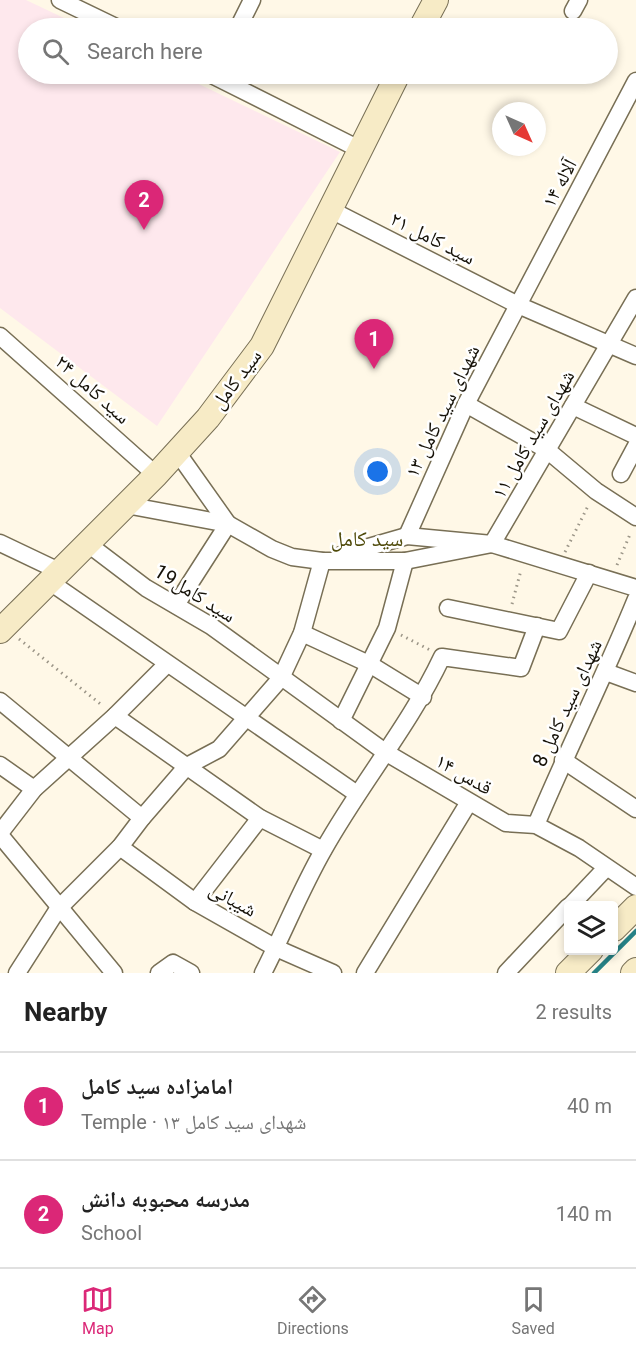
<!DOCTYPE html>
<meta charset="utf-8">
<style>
:root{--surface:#fff;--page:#f2f2f2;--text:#222;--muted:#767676;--line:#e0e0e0;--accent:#db2777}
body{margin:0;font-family:Roboto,"Noto Naskh Arabic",sans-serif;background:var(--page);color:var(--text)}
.controls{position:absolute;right:18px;bottom:18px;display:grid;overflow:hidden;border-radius:6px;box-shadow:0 3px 9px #0003}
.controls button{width:54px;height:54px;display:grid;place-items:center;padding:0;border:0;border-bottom:2px solid var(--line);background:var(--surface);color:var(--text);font:30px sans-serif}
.compass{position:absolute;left:492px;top:102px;width:54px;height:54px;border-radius:50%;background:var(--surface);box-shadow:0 3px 9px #0003;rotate:135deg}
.you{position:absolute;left:378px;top:472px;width:21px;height:21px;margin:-15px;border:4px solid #fff;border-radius:50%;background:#1a73e8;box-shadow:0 0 0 9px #1a73e833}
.badge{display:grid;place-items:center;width:39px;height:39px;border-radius:50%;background:var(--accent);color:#fff;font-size:20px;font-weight:700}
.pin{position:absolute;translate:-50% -50px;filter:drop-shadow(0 2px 3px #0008)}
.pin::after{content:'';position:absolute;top:32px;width:21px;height:18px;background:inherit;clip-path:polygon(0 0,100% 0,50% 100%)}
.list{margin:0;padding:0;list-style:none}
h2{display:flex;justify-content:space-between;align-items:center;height:78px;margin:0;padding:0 24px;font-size:26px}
h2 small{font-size:20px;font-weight:400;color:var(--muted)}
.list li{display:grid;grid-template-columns:39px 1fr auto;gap:18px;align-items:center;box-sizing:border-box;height:108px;padding:0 24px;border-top:2px solid var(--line)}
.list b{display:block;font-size:22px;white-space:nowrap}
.list p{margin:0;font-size:20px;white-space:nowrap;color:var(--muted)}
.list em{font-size:20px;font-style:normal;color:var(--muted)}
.icon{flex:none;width:33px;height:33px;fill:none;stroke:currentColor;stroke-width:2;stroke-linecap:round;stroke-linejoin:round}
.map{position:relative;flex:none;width:636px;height:973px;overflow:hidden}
.search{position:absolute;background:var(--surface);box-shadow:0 3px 9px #0003;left:18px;right:18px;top:18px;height:66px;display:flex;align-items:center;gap:15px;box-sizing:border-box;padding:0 21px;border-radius:33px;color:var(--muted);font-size:22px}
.sheet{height:294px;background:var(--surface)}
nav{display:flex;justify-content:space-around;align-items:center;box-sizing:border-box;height:84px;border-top:2px solid var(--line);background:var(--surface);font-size:16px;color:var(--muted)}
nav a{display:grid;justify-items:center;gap:3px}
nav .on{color:var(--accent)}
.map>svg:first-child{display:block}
.education{fill:#fee8ed}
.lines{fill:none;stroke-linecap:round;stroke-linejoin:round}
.stream{stroke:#268185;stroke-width:4.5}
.street-casing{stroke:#786f55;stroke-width:19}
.secondary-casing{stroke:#786f55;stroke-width:26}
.path{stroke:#9b9587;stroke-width:3;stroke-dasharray:1.5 4.5;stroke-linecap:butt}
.street{stroke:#fff;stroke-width:16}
.secondary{stroke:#f7ebc6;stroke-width:24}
.labels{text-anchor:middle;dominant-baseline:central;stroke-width:5;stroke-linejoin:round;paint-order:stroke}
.street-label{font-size:20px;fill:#161208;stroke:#fff}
.neighbourhood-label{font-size:21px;fill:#4f4a0a;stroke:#fff}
</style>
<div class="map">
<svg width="636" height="973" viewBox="0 0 636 973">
<rect width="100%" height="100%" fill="#fff8e7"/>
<polygon class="education" points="0,0 26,0 85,28 28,28 28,74 178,74 340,152 157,426 0,308"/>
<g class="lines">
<polyline class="stream" points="594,973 636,931"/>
<g class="street-casing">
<g id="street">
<polyline points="60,0 118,28"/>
<polyline points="573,11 579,0"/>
<polyline points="238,28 252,0"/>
<polyline points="210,74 359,149"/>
<polyline points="329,209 518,305 636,356"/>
<polyline points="0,336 156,475"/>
<polyline points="466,404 547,450 596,491 636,517"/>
<polyline points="573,406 636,436"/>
<polyline points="177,452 228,524"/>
<polyline points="621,474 636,446"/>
<polyline points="126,505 228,524 272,549 292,557 322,561 405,561 492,544"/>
<polyline points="407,536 466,404 636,81"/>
<polyline points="0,543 61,572"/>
<polyline points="88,544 146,588 211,626 385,752 506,823 536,825 579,848 636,887"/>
<polyline points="492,544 636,298"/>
<polyline points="341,555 407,536 492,544 636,588"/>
<polyline points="50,582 357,794"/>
<polyline points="176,605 228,524"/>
<polyline points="448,608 559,631 589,573"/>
<polyline points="302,633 371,665 423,697"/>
<polyline points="606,672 636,683"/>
<polyline points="0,701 142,818"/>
<polyline points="115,716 260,818 323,850"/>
<polyline points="341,721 387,628 405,561"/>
<polyline points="563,760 636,809"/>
<polyline points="0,765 34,789"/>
<path d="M536,825c32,-76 69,-150 100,-226"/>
<polyline points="0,833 34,789 115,716 167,664"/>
<polyline points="0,835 114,973"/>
<polyline points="120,847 195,902 276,948 333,973"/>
<polyline points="195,902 260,818"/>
<polyline points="570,906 606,868"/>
<polyline points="17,973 58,909 120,847 142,818 187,766 219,749 281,678 302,633 322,561"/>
<polyline points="159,973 173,963 191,973"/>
<path d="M263,973c21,-41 38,-84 61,-124 37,-66 86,-124 118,-192l79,11 16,-42"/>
<polyline points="365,973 469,802"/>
<polyline points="506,973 568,907"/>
</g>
</g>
<g class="secondary-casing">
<g id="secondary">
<polyline points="421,28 436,0"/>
<polyline points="0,631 156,475 208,418 262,346 398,74"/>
<polyline points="614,929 636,907"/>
<polyline points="568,973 591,950"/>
<polyline points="633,973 636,970"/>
</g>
</g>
<g class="path">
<polyline points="565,552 589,504"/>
<polyline points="617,565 631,532"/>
<polyline points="512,604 521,570"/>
<polyline points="401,635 430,650"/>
<polyline points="19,639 103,706"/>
</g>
<use href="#street" class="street"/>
<use href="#secondary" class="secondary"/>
</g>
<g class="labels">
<g class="street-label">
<text transform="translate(559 183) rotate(-62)">آلاله ۱۴</text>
<text transform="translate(433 238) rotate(27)">سید کامل ۲۱</text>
<text transform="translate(236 379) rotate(-53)">سید کامل</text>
<text transform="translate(93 389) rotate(42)">سید کامل ۲۴</text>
<text transform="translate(442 411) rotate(-64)">شهدای سید کامل ۱۳</text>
<text transform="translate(533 434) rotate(-60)">شهدای سید کامل ۱۱</text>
<text transform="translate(195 593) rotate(32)">سید کامل19</text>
<text transform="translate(567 703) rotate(-65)">شهدای سید کامل 8</text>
<text transform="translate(464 774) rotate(30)">قدس ۱۴</text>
<text transform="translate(233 899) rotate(29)">شیبانی</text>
</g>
<g class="neighbourhood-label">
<text x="367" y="539">سید کامل</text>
</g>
</g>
</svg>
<div class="controls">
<button><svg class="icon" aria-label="layers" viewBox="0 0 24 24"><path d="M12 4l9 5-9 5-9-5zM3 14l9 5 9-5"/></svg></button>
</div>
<svg class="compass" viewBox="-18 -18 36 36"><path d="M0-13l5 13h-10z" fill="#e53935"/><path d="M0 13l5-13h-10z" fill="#767676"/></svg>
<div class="you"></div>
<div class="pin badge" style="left:374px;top:369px">1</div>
<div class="pin badge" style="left:144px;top:230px">2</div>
<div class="search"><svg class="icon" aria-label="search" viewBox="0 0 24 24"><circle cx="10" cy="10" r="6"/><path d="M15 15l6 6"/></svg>Search here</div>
</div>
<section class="sheet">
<h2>Nearby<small>2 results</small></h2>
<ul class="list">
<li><span class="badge">1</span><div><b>امامزاده سید کامل</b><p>Temple · شهدای سید کامل ۱۳</p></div><em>40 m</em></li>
<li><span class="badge">2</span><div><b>مدرسه محبوبه دانش</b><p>School</p></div><em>140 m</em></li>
</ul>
</section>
<nav>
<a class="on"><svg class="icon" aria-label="map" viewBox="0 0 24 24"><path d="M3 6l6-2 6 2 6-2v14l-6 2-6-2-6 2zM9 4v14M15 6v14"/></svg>Map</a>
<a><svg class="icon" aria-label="directions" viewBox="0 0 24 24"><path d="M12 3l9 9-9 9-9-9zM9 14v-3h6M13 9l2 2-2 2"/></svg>Directions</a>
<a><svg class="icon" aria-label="saved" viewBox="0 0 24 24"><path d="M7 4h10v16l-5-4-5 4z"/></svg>Saved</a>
</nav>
